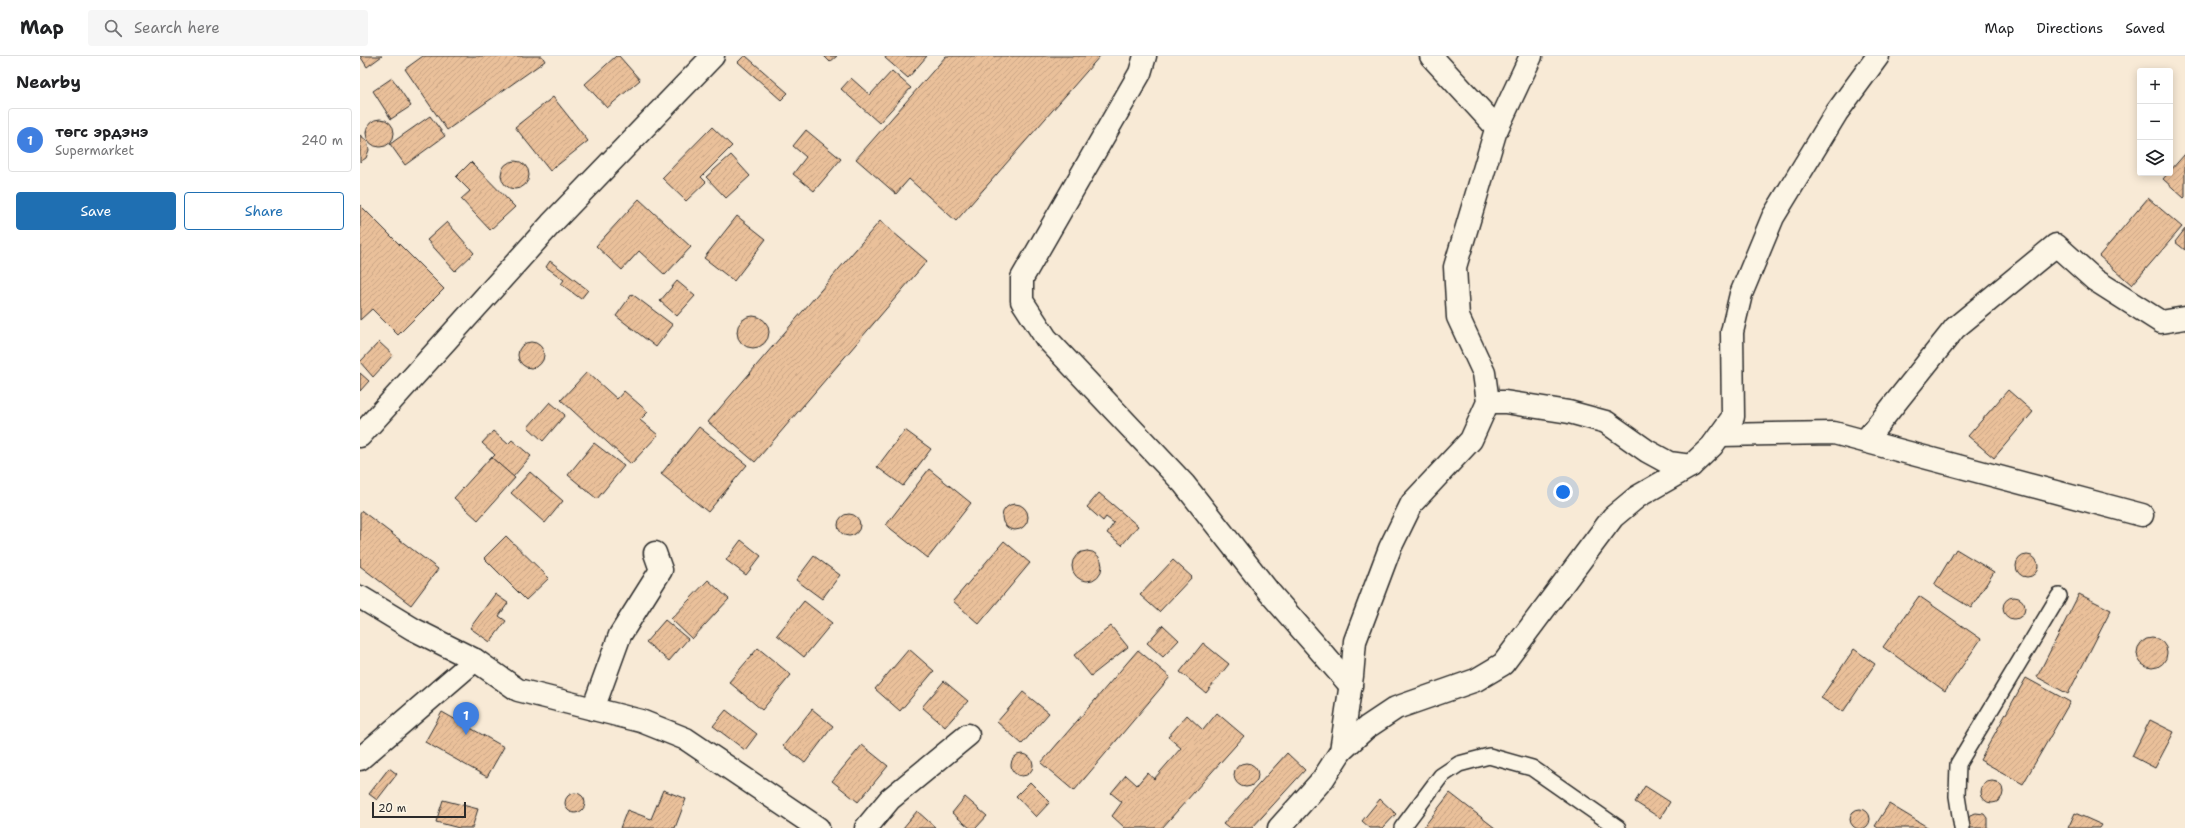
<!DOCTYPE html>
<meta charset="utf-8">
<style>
:root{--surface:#fff;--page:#f6f6f6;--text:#202124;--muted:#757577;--line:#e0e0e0;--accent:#1f6fb2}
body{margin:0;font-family:"Shantell Sans",sans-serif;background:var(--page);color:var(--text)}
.controls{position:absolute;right:12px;top:12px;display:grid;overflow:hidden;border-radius:4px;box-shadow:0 2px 10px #0003}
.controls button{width:36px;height:36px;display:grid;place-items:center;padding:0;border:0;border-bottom:1px solid var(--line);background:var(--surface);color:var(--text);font:20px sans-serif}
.scale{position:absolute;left:12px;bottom:10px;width:94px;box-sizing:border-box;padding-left:4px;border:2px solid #2b2b2b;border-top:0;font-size:11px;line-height:14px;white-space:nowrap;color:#2b2b2b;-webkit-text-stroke:3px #fcf5e5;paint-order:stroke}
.you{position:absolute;left:1203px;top:436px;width:14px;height:14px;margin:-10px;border:3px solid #fff;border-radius:50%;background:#1a73e8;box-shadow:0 0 0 6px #1a73e833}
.badge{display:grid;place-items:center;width:26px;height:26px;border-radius:50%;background:var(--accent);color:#fff;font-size:13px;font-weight:700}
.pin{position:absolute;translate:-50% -33px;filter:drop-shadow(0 1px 2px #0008)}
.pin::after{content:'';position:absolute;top:21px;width:14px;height:12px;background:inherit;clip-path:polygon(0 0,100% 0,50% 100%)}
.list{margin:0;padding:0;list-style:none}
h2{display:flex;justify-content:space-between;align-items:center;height:52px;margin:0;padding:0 16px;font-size:17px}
h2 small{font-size:13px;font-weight:400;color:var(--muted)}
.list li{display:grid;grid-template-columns:26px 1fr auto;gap:12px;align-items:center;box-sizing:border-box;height:64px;margin:0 8px 8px;padding:0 8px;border:1px solid var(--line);border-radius:4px}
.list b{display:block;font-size:15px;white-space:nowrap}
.list p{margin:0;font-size:13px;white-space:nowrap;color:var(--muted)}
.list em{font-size:13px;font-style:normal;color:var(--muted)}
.actions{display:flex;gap:8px;padding:12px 16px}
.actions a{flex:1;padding:9px 0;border:1px solid var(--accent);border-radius:4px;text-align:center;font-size:14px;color:var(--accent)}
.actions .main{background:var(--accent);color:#fff}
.icon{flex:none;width:22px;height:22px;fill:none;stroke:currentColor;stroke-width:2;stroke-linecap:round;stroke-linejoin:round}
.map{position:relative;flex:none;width:1825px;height:772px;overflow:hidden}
header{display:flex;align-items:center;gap:24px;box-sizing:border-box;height:56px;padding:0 20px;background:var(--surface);border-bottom:1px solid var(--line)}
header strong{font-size:19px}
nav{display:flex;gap:22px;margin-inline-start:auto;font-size:14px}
.search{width:280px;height:36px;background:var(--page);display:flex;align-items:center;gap:10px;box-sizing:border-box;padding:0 14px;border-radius:4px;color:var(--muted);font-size:15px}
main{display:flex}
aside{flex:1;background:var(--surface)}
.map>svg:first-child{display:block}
.building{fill:url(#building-hatch);stroke:#2b2b2b}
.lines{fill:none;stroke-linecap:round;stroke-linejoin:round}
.service-casing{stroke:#2b2b2b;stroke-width:18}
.minor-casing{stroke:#2b2b2b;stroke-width:25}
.service{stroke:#fcf5e5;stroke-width:15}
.minor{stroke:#fcf5e5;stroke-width:22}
</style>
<header>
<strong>Map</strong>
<div class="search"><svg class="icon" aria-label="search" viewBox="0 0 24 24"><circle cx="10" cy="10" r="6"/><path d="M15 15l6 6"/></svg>Search here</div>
<nav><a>Map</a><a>Directions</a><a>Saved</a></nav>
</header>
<main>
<aside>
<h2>Nearby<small></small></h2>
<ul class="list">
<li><span class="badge" style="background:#3f7fe0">1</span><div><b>төгс эрдэнэ</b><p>Supermarket</p></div><em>240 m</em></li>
</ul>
<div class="actions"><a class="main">Save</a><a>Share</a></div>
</aside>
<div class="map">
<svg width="1825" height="772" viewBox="0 0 1825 772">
<defs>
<pattern id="building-hatch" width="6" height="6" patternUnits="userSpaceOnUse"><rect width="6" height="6" fill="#eac09a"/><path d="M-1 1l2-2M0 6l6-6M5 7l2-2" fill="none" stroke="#c9a585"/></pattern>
</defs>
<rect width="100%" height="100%" fill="#f8ead6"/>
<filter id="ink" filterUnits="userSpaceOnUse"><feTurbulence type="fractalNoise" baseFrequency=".025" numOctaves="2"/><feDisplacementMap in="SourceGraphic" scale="8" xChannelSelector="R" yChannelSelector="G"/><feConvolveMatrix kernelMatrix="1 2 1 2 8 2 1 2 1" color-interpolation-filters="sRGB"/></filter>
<g filter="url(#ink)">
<g class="building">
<polygon points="0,0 22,0 7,11"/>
<polygon points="63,0 182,0 185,5 87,74 45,13"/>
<polygon points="256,0 259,0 280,24 247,52 225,28"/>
<polygon points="384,0 386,0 428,37 421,44 378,6"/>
<polygon points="464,0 477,0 470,6"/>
<polygon points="526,0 567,0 548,22 525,2"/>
<polygon points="586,0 740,0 596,165 549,123 536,138 496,103"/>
<polygon points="532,15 551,32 519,67 481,33 491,22 510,39"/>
<polygon points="32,22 51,50 31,63 13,35"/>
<polygon points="193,41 228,85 190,115 155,71"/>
<polygon points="70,60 85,80 45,109 30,88"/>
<circle cx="20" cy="77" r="14"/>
<polygon points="352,71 372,90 341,121 346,126 326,145 302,122"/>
<polygon points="446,74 481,103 454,135 433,118 446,101 433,90"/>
<polygon points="0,79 7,85 9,94 6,102 0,106"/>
<polygon points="1825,98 1825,141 1824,142 1803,123"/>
<polygon points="371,99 390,120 366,142 346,121"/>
<circle cx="155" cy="119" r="14"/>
<polygon points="111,106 155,151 130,174 101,143 110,135 96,121"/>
<polygon points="1788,142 1822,171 1772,229 1739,200"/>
<polygon points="279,143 331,191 305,219 279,195 262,214 236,190"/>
<polygon points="0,149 84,233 38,279 12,253 0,264"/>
<polygon points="377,160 406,183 374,225 344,202"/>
<polygon points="520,165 567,205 395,406 348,366"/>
<polygon points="87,166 114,197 95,215 67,184"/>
<polygon points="1825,173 1825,194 1815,186"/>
<polygon points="190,205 228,234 221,243 201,228 204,224 186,211"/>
<polygon points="317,225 335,240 317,260 300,245"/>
<polygon points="272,238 313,269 296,291 256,260"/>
<circle cx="393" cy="276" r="16"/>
<circle cx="171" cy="299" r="13"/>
<polygon points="19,286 33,299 13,321 0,306"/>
<polygon points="227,316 257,343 264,335 288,356 280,364 298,379 271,408 201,344"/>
<polygon points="0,317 9,325 0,335"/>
<polygon points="1648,334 1673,356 1634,402 1608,380"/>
<polygon points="190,346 205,359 183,385 168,371"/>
<polygon points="339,371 387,409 348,456 301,418"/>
<polygon points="545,374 571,393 543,430 517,411"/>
<polygon points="133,375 148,388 152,384 171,400 153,421 132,402 135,399 122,387"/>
<polygon points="234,387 264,410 237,443 208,419"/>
<polygon points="131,401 155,422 118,464 94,442"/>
<polygon points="569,413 611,447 568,502 526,469"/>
<polygon points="170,416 203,445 185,467 151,437"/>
<polygon points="739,437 778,470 762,489 747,477 754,467 746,461 743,465 727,451"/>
<circle cx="655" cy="461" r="13"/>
<polygon points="2,455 78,513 51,549 0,510 0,458"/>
<circle cx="489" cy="469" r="11"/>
<polygon points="146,480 189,522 166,544 124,502"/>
<polygon points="381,484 401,500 386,519 366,504"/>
<polygon points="644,485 670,507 619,568 593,545"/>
<polygon points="1596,493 1634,516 1611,552 1574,529"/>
<circle cx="727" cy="510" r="15"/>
<circle cx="1667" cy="510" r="11"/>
<polygon points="454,500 480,519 462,543 436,524"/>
<polygon points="813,504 832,521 799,556 780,539"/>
<polygon points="348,524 369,543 332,583 311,563"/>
<polygon points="135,538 148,547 139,560 146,565 130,586 110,572"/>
<polygon points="1719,538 1751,554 1708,638 1677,621"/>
<polygon points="1559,540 1621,583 1585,635 1523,591"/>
<circle cx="1654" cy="552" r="11"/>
<polygon points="444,545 472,567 444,601 417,579"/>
<polygon points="305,564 328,583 309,605 286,586"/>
<polygon points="803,569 819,584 803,601 787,587"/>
<polygon points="751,570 768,591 731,620 714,599"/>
<circle cx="1792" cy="597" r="15"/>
<polygon points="843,587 869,608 846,637 820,616"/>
<polygon points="398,592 431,619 402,654 369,626"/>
<polygon points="549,593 574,615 540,655 515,633"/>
<polygon points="1494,593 1515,608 1483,656 1461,642"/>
<polygon points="778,594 810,621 714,735 681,707"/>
<polygon points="1666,622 1710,646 1663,728 1620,704"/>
<polygon points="584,625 608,645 585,671 562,651"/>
<polygon points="663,636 689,657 662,688 637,666"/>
<polygon points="452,653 473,670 445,707 423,690"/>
<polygon points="366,654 397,678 385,694 353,670"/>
<polygon points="82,656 144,691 127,721 65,686"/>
<polygon points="857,657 884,680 802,772 765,772 752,760 762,746 751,737 766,719 777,729 787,717 794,723 821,692 808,681 827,659 843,674"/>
<polygon points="1790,664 1814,676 1795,712 1772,700"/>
<polygon points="502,689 528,710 498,746 472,725"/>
<polygon points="927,697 945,714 892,772 868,772 863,768"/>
<circle cx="662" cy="709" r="11"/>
<circle cx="886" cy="719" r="12"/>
<polygon points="29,712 37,718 17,744 9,738"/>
<circle cx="1632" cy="736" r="11"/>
<polygon points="670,726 690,746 676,761 656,740"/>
<polygon points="1285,730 1310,746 1300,762 1275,746"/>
<polygon points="303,734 326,743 315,772 260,772 267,754 291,763"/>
<polygon points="1090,737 1135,772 1063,772"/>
<circle cx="215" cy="747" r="10"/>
<polygon points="605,741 627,760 616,772 610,772 592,757"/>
<polygon points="1020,743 1036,758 1023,772 1010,772 1002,765"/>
<polygon points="83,744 118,753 112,772 99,772 76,766"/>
<polygon points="1529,748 1569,772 1518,772 1515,770"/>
<circle cx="1500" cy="763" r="10"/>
<polygon points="557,755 576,772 543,772"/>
<polygon points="1616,757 1624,758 1627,762 1627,772 1608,772 1607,764 1612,758"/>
<polygon points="1715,757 1742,769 1740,772 1708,772"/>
</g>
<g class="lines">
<g class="service-casing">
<g id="service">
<polyline points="1042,772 1081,720 1099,708 1129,700 1172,712 1258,772"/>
<polyline points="1602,772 1597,740 1598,708 1699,540"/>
</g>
</g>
<g class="minor-casing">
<g id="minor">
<polyline points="785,0 780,17 662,222 662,245 686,282 824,428 909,536 991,630"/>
<polyline points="1071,0 1137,72"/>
<polyline points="1128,346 1145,346 1209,356 1246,366 1287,395 1309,407 1331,410"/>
<polyline points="1361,379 1474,377 1782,459"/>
<polyline points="0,380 191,168 353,0"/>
<polyline points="1505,385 1595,272 1696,189 1735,224 1801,266 1825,262"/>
<polyline points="0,541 53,573 115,604 158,634 281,665 326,683 458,772"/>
<polyline points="233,653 260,579 301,514 295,497"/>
<polyline points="981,695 1006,672 1036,652 1116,624 1143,608 1253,461 1277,441 1331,410 1352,390 1373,361 1372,276 1381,238 1413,161 1477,56 1518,0"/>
<polyline points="0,703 115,604"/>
<polyline points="506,772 530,743 608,679"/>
<polyline points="919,772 963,723 981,695 992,620 995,585 1030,492 1052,447 1111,384 1128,346 1124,317 1098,261 1095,211 1135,77 1171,0"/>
</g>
</g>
<use href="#service" class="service"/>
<use href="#minor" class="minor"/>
</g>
</g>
</svg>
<div class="controls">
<button>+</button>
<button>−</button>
<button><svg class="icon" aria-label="layers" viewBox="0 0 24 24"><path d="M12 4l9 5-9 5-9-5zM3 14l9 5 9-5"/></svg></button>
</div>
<div class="scale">20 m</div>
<div class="you"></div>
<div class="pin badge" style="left:106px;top:679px;background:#3f7fe0">1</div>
</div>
</main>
